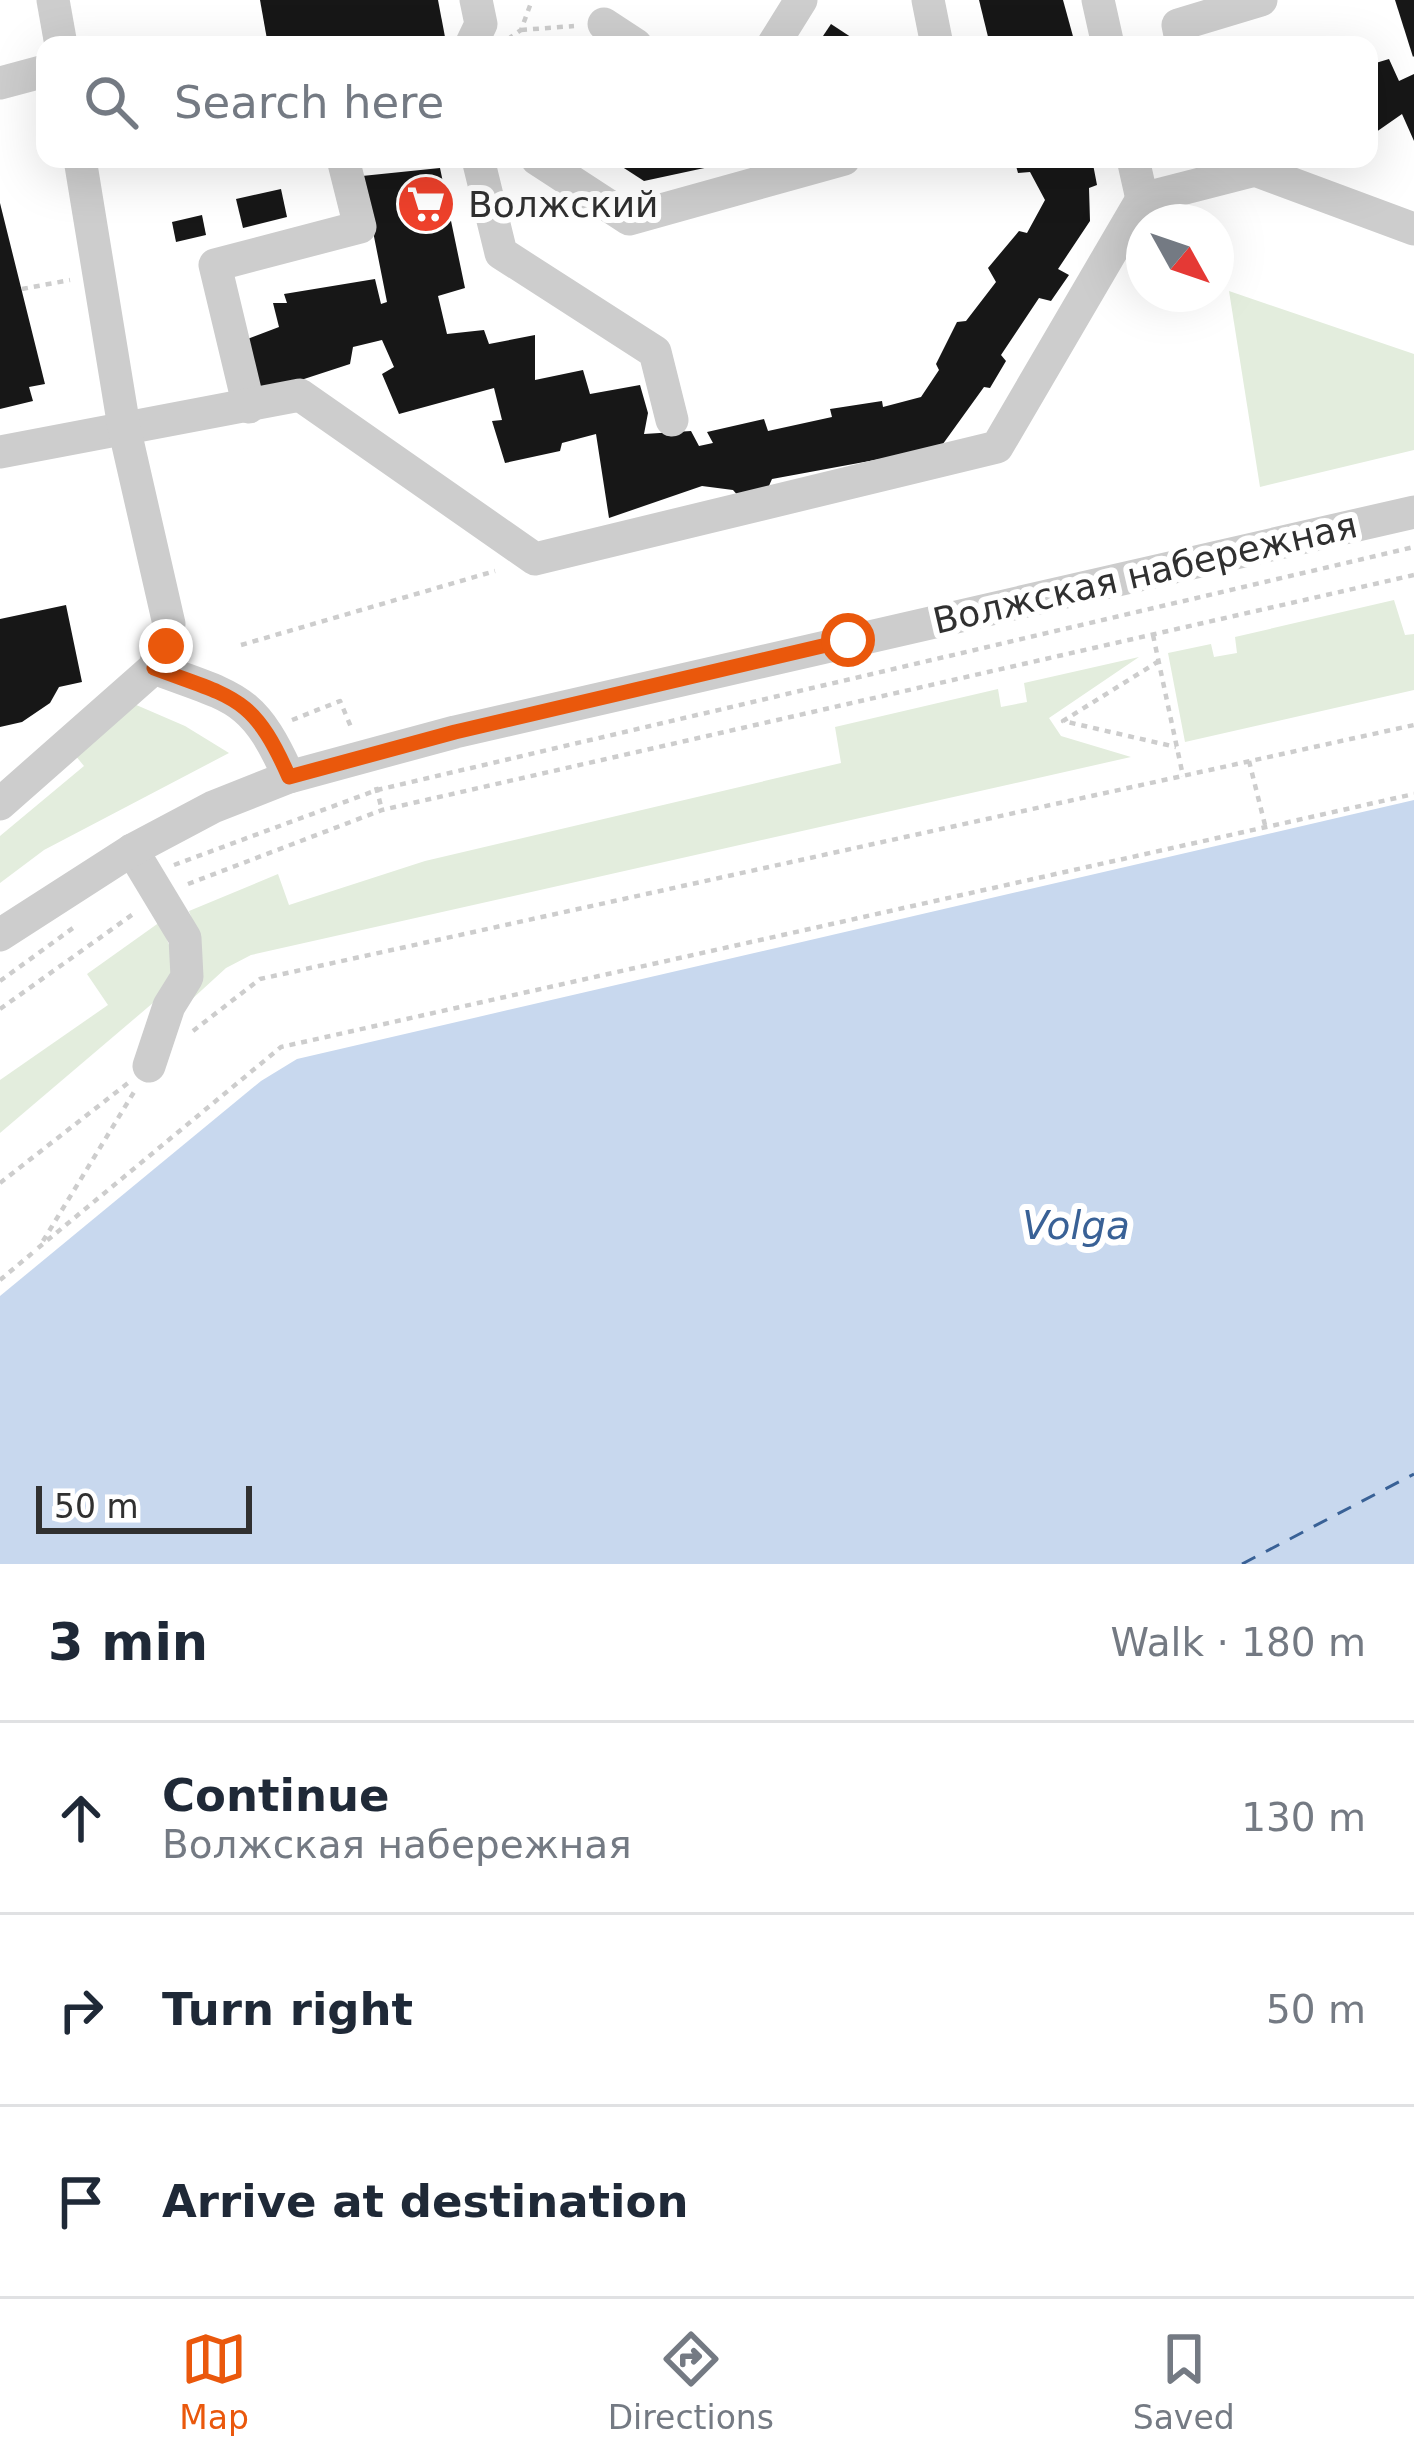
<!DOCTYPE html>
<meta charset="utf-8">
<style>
:root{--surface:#fff;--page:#f6f6f7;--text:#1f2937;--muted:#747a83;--line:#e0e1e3;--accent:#ea580c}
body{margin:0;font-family:"DejaVu Sans",sans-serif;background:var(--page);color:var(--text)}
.compass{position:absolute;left:1126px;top:204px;width:108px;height:108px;border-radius:50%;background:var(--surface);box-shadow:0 12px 48px #0002;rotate:130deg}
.scale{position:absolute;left:36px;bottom:30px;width:216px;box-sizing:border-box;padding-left:12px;border:6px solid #303030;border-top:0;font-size:33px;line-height:42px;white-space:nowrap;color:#303030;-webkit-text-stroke:9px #fff;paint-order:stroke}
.stop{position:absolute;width:36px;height:36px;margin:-27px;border:9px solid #ea580c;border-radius:50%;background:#fff}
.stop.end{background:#ea580c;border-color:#fff;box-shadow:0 3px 12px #0008}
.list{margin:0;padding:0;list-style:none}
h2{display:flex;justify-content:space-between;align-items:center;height:156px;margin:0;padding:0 48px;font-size:51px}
h2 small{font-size:39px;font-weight:400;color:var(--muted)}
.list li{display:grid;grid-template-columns:78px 1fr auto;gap:36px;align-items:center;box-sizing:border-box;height:192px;padding:0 48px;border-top:3px solid var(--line)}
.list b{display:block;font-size:45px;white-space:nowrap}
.list p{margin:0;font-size:39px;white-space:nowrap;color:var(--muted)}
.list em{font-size:39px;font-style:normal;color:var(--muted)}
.icon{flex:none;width:66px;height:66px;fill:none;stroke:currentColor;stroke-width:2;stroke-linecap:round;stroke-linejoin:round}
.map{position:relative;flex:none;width:1414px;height:1564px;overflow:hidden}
.search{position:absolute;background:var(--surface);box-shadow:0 12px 48px #0002;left:36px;right:36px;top:36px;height:132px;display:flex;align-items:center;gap:30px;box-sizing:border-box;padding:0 42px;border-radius:24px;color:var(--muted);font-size:45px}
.sheet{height:732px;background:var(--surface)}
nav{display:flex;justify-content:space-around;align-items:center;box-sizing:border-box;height:168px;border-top:3px solid var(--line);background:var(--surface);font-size:33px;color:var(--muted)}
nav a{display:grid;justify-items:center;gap:6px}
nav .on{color:var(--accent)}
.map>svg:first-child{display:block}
.green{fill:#e3eddd}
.water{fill:#c8d8ee}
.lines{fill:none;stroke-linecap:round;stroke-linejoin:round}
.ferry{stroke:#396196;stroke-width:3;stroke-dasharray:15 12;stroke-linecap:butt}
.building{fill:#171717}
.path{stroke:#cdcdcd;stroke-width:4.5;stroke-dasharray:6 6;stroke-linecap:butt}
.minor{stroke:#cdcdcd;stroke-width:33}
.route{stroke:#ea580c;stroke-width:15}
.labels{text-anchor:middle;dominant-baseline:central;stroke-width:12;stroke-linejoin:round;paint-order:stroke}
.poi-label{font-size:36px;fill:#303030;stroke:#fff;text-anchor:start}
.street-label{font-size:36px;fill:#303030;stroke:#fff}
.water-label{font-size:39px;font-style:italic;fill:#396196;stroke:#fff}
</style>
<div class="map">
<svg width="1414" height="1564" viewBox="0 0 1414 1564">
<rect width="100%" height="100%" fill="#fff"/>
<g class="green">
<polygon points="1229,291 1414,354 1414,450 1260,487"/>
<polygon points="1394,600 1405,635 1414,634 1414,690 1185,742 1168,653 1211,644 1214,657 1237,653 1235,637"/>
<polygon points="1139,657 1049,718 1061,736 1131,757 251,955 226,968 179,1011 201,943 189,911 278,874 289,905 425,861 841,763 835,727 998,689 1001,707 1027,702 1024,683"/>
<polygon points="134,704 185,726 229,753 44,850 0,883 0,836 84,766 75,755"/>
<polygon points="160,922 175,960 167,991 0,1133 0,1080 108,1005 87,974"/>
</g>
<polygon class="water" points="1414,800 1414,1564 0,1564 0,1296 261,1081 297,1059"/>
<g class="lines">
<polyline class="ferry" points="1242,1564 1414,1474"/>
</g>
<g class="building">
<polygon points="260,0 438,0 445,37 404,45 268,45"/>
<polygon points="979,0 1063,0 1074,40 1067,45 990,45"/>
<polygon points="1395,0 1414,0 1414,56 1413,57"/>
<polygon points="831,24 863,45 817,45"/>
<polygon points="1389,59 1399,81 1414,74 1414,141 1402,114 1369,137 1369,65"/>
<polygon points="610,159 737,159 737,161 644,181"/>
<polygon points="1014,159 1092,159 1097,185 1089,188 1090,221 1058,269 1069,275 1051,301 1039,298 1001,355 1006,361 990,388 984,387 940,448 772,479 768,488 740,498 733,490 702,486 609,518 596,434 562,443 560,451 505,463 492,421 502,420 494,388 399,414 382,374 394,367 382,340 353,347 350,364 255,395 242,341 279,327 273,303 287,303 284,294 375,279 381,304 387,302 362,176 440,168 465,288 438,296 447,334 484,330 489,344 535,335 535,380 583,370 590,394 640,385 648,413 644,434 691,431 699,446 713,443 707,432 764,419 768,431 832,417 830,409 882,401 883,407 921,397 939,370 936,364 957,322 966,321 996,282 988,268 1019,231 1027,233 1045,200 1030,172 1018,173"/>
<polygon points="281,189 287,217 243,228 236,199"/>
<polygon points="0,203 45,384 29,387 33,401 0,409"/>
<polygon points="202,215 206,235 176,242 172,222"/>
<polygon points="66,605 82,682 59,687 50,703 22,722 0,727 0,619"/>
</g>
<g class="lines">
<g class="path">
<polyline points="521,30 574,26"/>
<polyline points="508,39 521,30 532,0"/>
<polyline points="22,289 70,280"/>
<polyline points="1153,635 1183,776"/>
<polyline points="241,645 495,571"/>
<polyline points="1159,661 1063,721 1176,747"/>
<polyline points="292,720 340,701 351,727"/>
<polyline points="1249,761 1266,829"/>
<polyline points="376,787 382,810"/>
<polyline points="174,865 377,790 1414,547"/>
<polyline points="188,884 382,810 1414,575"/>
<polyline points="0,981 73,928"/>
<polyline points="0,1009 136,912"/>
<polyline points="193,1031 260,979 1414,725"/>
<polyline points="0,1183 128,1083"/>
<polyline points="43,1241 134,1092"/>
<polyline points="38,1248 281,1047 1414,794"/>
<polyline points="0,1280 36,1250"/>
</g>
<g class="minor">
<polyline points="53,0 61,45"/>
<polyline points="928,0 937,45"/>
<polyline points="1098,0 1108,45"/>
<polyline points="604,24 636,45"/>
<polyline points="471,45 481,24 476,0"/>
<polyline points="773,45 801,0"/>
<polyline points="1182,45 1178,25 1261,0"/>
<polyline points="0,83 45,71"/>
<polyline points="478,159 501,253 655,352 672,420"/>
<polyline points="537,159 629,219 844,159"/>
<polyline points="1133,159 1142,199"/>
<polyline points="249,407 215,265 360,227 343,159"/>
<polyline points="0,452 300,395 535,559 997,447 1142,199 1255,170 1414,229"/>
<path d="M154,668c80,30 99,27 135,109"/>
<polyline points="0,804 154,668 169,624 124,427 80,159"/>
<polyline points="132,850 185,938 187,977 169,1006 149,1066"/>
<polyline points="0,935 132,850 213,807 289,777 455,732 1414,512"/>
</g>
</g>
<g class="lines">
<path class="route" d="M166,646l-12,22c80,30 99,27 135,109l166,-45 393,-92"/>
</g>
<defs>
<g id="supermarket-disc" transform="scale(3)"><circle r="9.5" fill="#ee412b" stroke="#fff"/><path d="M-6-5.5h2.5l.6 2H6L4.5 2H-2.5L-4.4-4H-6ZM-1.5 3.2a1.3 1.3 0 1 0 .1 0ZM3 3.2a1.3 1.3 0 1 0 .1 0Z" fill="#fff"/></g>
</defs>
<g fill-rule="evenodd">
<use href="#supermarket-disc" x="426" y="204"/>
</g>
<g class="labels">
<g class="poi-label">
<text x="468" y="204">Волжский</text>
</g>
<g class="street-label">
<text transform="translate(1145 573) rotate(-13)">Волжская набережная</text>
</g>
<g class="water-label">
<text x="1076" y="1225">Volga</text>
</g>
</g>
</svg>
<svg class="compass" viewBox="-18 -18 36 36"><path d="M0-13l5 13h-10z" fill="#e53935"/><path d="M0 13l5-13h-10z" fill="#747a83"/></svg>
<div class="scale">50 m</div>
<div class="stop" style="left:848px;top:640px"></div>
<div class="stop end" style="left:166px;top:646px"></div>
<div class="search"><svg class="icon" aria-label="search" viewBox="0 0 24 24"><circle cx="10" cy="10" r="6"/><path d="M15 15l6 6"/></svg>Search here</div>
</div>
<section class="sheet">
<h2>3 min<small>Walk · 180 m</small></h2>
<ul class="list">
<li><svg class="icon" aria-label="ahead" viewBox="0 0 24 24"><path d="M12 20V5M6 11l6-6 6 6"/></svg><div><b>Continue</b><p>Волжская набережная</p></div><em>130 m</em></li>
<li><svg class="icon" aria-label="right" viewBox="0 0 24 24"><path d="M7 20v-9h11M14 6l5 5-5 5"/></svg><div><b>Turn right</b></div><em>50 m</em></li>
<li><svg class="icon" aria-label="arrive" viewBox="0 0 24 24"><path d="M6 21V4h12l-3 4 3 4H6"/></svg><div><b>Arrive at destination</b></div></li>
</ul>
</section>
<nav>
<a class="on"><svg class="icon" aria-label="map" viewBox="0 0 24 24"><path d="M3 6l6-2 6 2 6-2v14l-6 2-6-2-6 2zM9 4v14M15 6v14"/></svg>Map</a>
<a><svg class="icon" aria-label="directions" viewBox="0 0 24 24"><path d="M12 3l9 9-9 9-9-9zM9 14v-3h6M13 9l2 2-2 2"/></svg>Directions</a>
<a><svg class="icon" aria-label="saved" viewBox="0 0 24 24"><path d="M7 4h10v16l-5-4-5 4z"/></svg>Saved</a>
</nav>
